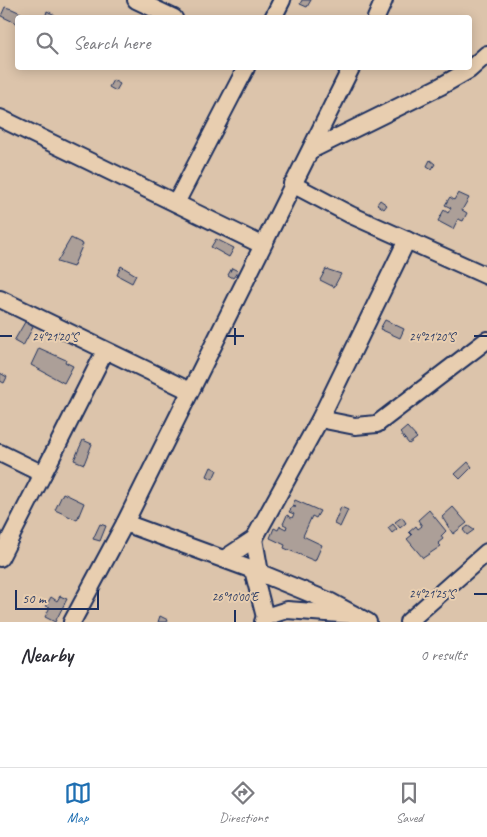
<!DOCTYPE html>
<meta charset="utf-8">
<style>
:root{--surface:#fff;--page:#f2f2f3;--text:#2b2b33;--muted:#7c7c81;--line:#e1e1e2;--accent:#1f6fb2}
body{margin:0;font-family:Caveat,sans-serif;background:var(--page);color:var(--text)}
.scale{position:absolute;left:15px;bottom:12px;width:84px;box-sizing:border-box;padding-left:5px;border:2px solid #1b2f5e;border-top:0;font-size:14px;line-height:18px;white-space:nowrap;color:#1b2f5e;-webkit-text-stroke:4px #e8ceb0;paint-order:stroke}
.list{margin:0;padding:0;list-style:none}
h2{display:flex;justify-content:space-between;align-items:center;height:65px;margin:0;padding:0 20px;font-size:21px}
h2 small{font-size:16px;font-weight:400;color:var(--muted)}
.icon{flex:none;width:28px;height:28px;fill:none;stroke:currentColor;stroke-width:2;stroke-linecap:round;stroke-linejoin:round}
.map{position:relative;flex:none;width:487px;height:622px;overflow:hidden}
.search{position:absolute;background:var(--surface);box-shadow:0 2px 12px #0003;left:15px;right:15px;top:15px;height:55px;display:flex;align-items:center;gap:12px;box-sizing:border-box;padding:0 18px;border-radius:5px;color:var(--muted);font-size:19px}
.sheet{height:145px;background:var(--surface)}
nav{display:flex;justify-content:space-around;align-items:center;box-sizing:border-box;height:70px;border-top:1px solid var(--line);background:var(--surface);font-size:14px;color:var(--muted)}
nav a{display:grid;justify-items:center;gap:2px}
nav .on{color:var(--accent)}
.map>svg:first-child{display:block}
.building{fill:#ac9f98;stroke:#1b2f5e}
.lines{fill:none;stroke-linecap:round;stroke-linejoin:round}
.minor-casing{stroke:#1b2f5e;stroke-width:20}
.minor{stroke:#e8ceb0;stroke-width:16}
.ticks{fill:none;stroke:#1b2f5e;stroke-width:2}
.ticks-label{font-size:12px;text-anchor:middle;fill:#1b2f5e;stroke:#e8ceb0;stroke-width:4;stroke-linejoin:round;paint-order:stroke}
</style>
<div class="map">
<svg width="487" height="622" viewBox="0 0 487 622">
<rect width="100%" height="100%" fill="#dcc4ab"/>
<filter id="ink" filterUnits="userSpaceOnUse"><feTurbulence type="fractalNoise" baseFrequency=".02" numOctaves="2"/><feDisplacementMap in="SourceGraphic" scale="10" xChannelSelector="R" yChannelSelector="G"/><feConvolveMatrix kernelMatrix="1 2 1 2 8 2 1 2 1" color-interpolation-filters="sRGB"/></filter>
<g filter="url(#ink)">
<g class="building">
<polygon points="302,0 311,0 307,7 300,4"/>
<polygon points="5,7 12,9 25,15 24,18 18,18 18,24 1,16"/>
<polygon points="47,11 55,15 54,18 45,18"/>
<polygon points="113,80 120,84 116,91 109,87"/>
<polygon points="430,160 435,164 432,169 427,166"/>
<polygon points="458,193 469,198 462,210 467,213 463,221 458,219 453,229 438,221 444,210 448,213 451,208 445,205 450,197 454,200"/>
<polygon points="380,200 387,205 384,209 377,204"/>
<polygon points="71,238 83,244 73,267 57,262"/>
<polygon points="216,239 234,248 229,257 211,247"/>
<polygon points="121,266 136,275 132,283 117,275"/>
<polygon points="232,268 238,271 233,278 228,275"/>
<polygon points="326,269 341,274 334,287 320,280"/>
<polygon points="385,320 404,329 400,338 380,329"/>
<polygon points="25,322 33,327 23,346 14,341"/>
<polygon points="39,348 66,360 65,362 73,366 64,383 31,365"/>
<polygon points="0,373 7,377 4,383 0,381"/>
<polygon points="407,427 417,438 409,444 400,433"/>
<polygon points="83,440 92,444 84,464 74,460"/>
<polygon points="468,462 472,467 460,479 455,474"/>
<polygon points="211,467 217,470 213,479 207,476"/>
<polygon points="63,493 84,503 77,520 55,510"/>
<polygon points="295,500 320,511 316,518 312,516 303,536 322,545 315,561 284,548 285,545 270,538 274,528 278,530 280,526 286,529 287,526 283,524 287,515 292,518 294,514 289,512 292,507 296,507 292,506"/>
<polygon points="341,507 348,510 340,527 334,524"/>
<polygon points="453,507 467,523 453,534 442,517"/>
<polygon points="429,510 446,531 441,536 443,539 438,543 441,546 423,558 407,539 412,535 409,532 416,526 418,529 422,526 418,520"/>
<polygon points="402,517 406,523 400,528 395,522"/>
<polygon points="100,524 106,526 100,541 93,539"/>
<polygon points="393,524 397,529 392,533 388,528"/>
<polygon points="468,526 474,530 467,535 463,530"/>
<polygon points="60,596 67,599 55,622 45,617 50,607 46,606 51,597 57,601"/>
<polygon points="160,616 168,620 167,622 158,622"/>
</g>
<g class="lines">
<g class="minor-casing">
<g id="minor">
<polyline points="136,0 174,18"/>
<polyline points="273,18 282,0"/>
<polyline points="376,18 384,0"/>
<polyline points="0,118 262,245"/>
<polyline points="311,150 441,86 469,70 487,54"/>
<polyline points="292,184 351,215 487,276"/>
<polyline points="176,203 246,68"/>
<polyline points="0,299 190,391"/>
<polyline points="320,419 355,426 377,424 487,340"/>
<polyline points="0,453 43,474 0,558"/>
<polyline points="43,474 105,351"/>
<polyline points="125,523 253,570 331,602 368,622"/>
<polyline points="254,539 260,573"/>
<polyline points="224,559 254,539 320,419 407,240"/>
<polyline points="253,570 265,617"/>
<polyline points="72,622 125,523 351,68"/>
<polyline points="263,622 265,617 287,610 353,615"/>
<polyline points="408,622 487,552"/>
</g>
</g>
<use href="#minor" class="minor"/>
</g>
</g>
<path class="ticks" d="M235,328v17M0,336h12M226,336h18M474,336h13M474,594h13M235,610v12"/>
<g class="ticks-label">
<text x="55" y="341">24°21'20"S</text>
<text x="432" y="341">24°21'20"S</text>
<text x="432" y="598">24°21'25"S</text>
<text x="235" y="601">26°10'00"E</text>
</g>
</svg>
<div class="scale">50 m</div>
<div class="search"><svg class="icon" aria-label="search" viewBox="0 0 24 24"><circle cx="10" cy="10" r="6"/><path d="M15 15l6 6"/></svg>Search here</div>
</div>
<section class="sheet">
<h2>Nearby<small>0 results</small></h2>
<ul class="list">
</ul>
</section>
<nav>
<a class="on"><svg class="icon" aria-label="map" viewBox="0 0 24 24"><path d="M3 6l6-2 6 2 6-2v14l-6 2-6-2-6 2zM9 4v14M15 6v14"/></svg>Map</a>
<a><svg class="icon" aria-label="directions" viewBox="0 0 24 24"><path d="M12 3l9 9-9 9-9-9zM9 14v-3h6M13 9l2 2-2 2"/></svg>Directions</a>
<a><svg class="icon" aria-label="saved" viewBox="0 0 24 24"><path d="M7 4h10v16l-5-4-5 4z"/></svg>Saved</a>
</nav>
